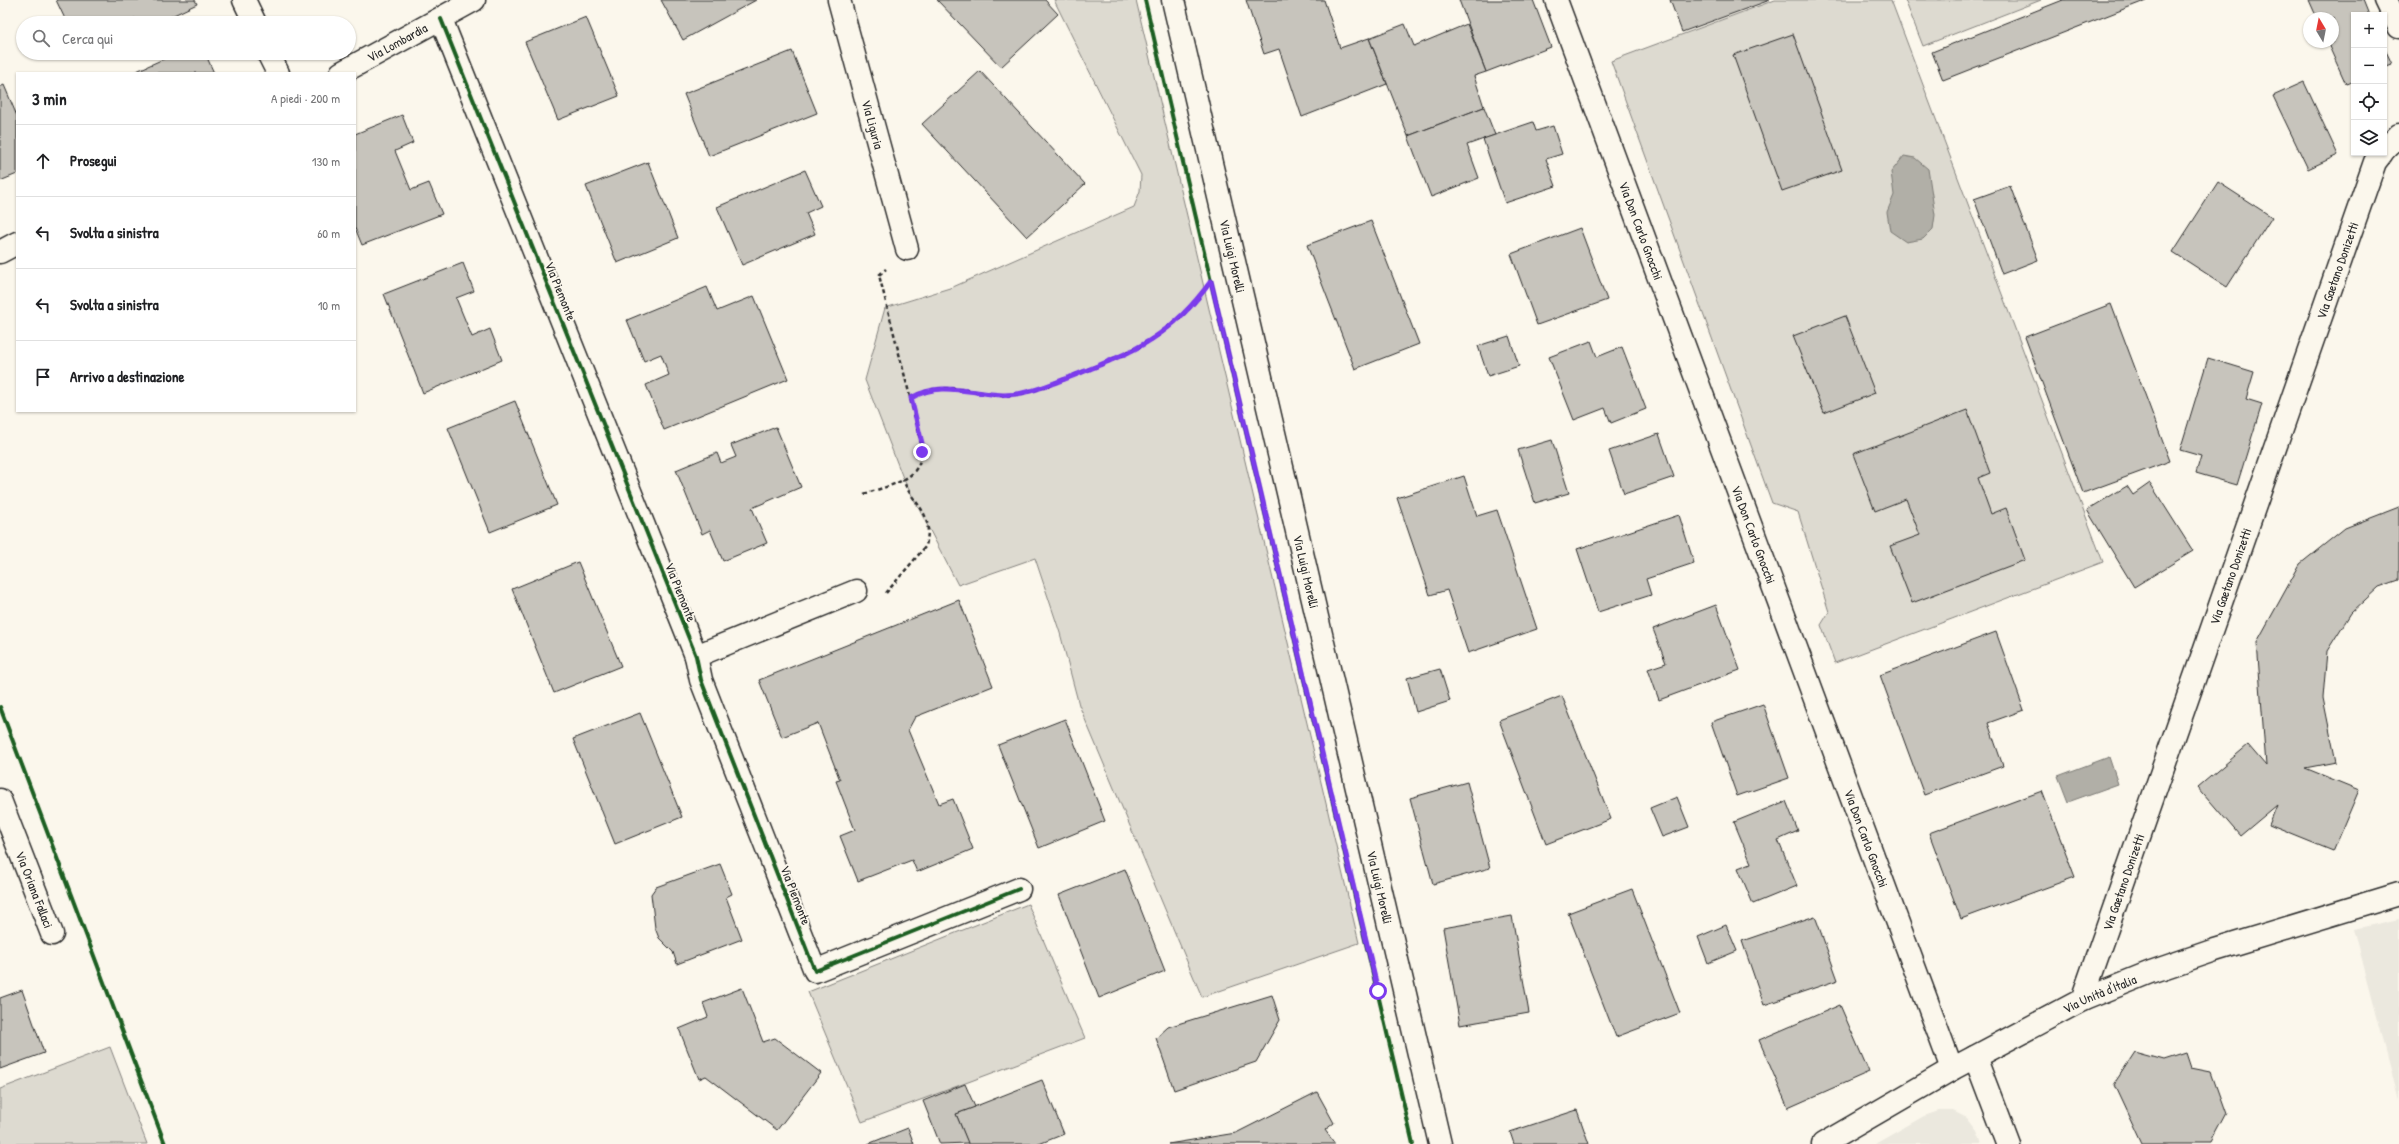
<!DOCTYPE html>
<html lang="it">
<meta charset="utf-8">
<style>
:root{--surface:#fff;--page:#f2f2f2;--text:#202124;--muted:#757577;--line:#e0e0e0}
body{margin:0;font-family:"Patrick Hand",sans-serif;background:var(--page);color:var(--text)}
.controls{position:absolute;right:12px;top:12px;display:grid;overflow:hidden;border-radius:0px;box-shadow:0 1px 3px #0004}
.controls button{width:36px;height:36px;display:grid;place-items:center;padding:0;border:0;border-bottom:1px solid var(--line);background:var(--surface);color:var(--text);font:20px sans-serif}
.compass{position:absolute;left:2303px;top:12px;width:36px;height:36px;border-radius:50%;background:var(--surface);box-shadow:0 1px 3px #0004;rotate:350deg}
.stop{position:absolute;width:12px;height:12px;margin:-9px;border:3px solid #7c3aed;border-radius:50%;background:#fff}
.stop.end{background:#7c3aed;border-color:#fff;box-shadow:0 1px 4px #0008}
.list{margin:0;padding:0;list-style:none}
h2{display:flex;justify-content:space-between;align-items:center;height:52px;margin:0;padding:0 16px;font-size:17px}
h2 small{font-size:13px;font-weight:400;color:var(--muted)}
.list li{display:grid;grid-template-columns:26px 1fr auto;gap:12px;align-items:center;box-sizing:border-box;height:72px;padding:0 16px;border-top:1px solid var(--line)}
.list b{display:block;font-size:15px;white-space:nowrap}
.list em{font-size:13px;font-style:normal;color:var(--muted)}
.icon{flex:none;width:22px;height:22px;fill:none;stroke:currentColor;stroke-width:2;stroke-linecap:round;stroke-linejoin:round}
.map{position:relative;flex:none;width:2399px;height:1144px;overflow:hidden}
.search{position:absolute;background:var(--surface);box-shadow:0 1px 3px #0004;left:16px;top:16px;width:340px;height:44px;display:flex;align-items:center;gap:10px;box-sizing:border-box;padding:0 14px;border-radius:22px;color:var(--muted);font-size:15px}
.panel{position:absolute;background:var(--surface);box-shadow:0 1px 3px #0004;left:16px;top:72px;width:340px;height:340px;border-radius:0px}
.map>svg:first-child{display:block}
.built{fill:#ebe8de}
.green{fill:#dddad0;stroke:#84827e}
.water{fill:#b1afa7;stroke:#7b7a75}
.building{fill:#c7c4bc;stroke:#2b2b2b}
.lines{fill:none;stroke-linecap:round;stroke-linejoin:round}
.minor-casing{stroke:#2b2b2b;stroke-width:25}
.path{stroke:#2b2b2b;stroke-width:2.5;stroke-dasharray:4 3;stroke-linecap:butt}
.minor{stroke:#fbf7ec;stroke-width:22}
.cycleway-casing{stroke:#fbf7ec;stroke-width:6}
.cycleway{stroke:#1b5e20;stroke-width:4}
.route{stroke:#7c3aed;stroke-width:5}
.labels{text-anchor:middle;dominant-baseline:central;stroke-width:4;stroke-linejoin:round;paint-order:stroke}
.street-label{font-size:13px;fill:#2b2b2b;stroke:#fbf7ec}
</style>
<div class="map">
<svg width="2399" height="1144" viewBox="0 0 2399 1144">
<rect width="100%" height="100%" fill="#fbf7ec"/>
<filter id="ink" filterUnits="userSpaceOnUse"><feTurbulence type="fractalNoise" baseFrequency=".025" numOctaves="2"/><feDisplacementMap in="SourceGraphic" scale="8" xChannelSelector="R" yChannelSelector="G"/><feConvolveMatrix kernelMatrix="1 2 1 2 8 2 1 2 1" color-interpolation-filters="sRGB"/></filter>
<g filter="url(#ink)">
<g class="built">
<polygon points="2399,919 2399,1100 2354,929"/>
<polygon points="1939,1111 1953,1111 1967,1118 1977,1131 1982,1144 1875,1144 1924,1116"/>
</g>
<g class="green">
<polygon points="1054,0 1136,0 1359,943 1202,997 1079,705 1060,633 1035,558 958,585 903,478 865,380 885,308 953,287 1134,207 1140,191 1141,175"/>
<polygon points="1775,0 1891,0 2103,562 1835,663 1821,625 1829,612 1798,512 1772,503 1611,61"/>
<polygon points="1905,0 2041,0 1923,46"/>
<polygon points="1028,904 1085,1038 862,1122 808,992"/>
<polygon points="110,1047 147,1144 0,1144 0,1089"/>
</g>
<g class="water">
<polygon points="1904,156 1915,158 1928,169 1935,215 1933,229 1923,239 1906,242 1890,231 1887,212 1894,195 1891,172"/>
<polygon points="2109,757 2118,784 2068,802 2058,776"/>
</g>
<g class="building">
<polygon points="56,0 195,0 197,4 157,23 137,23 135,18 124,23 67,23"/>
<polygon points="661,0 756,0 683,40"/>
<polygon points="937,0 1045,0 1058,14 1001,67"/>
<polygon points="1246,0 1324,0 1340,48 1369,38 1387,84 1302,117 1279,49 1264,54"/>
<polygon points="1459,0 1533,0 1551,47 1486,72"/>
<polygon points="1670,0 1770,0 1682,32"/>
<polygon points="2063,0 2147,0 1943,80 1932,52"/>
<polygon points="2309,0 2363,0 2369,15 2354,15 2354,81 2346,84 2327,42 2333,42 2333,18 2317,18"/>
<polygon points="586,17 619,96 558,120 525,42"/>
<polygon points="1405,24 1414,46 1467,24 1486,72 1474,76 1484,107 1408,136 1369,38"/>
<polygon points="1793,34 1842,170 1782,191 1733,55"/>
<polygon points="2384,47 2392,64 2384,67"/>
<polygon points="792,51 817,113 709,156 684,94"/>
<polygon points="177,53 205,53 214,73 132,73"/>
<polygon points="980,71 1085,184 1027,237 922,124"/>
<polygon points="2304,82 2338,155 2308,169 2273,96"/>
<polygon points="4,85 17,116 17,174 0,181 0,87"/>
<polygon points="1484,107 1495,135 1467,145 1479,178 1431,197 1408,136"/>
<polygon points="402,115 413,143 395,151 411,190 429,183 442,214 362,245 355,228 355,134"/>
<polygon points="1533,122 1536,131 1553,126 1562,154 1546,159 1556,186 1505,203 1483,139"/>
<polygon points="648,162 678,238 617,263 586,186"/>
<polygon points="805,170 821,206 806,213 815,234 742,265 717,207"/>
<polygon points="2218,182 2272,217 2227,287 2173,252"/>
<polygon points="2010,186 2038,260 2002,274 1974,199"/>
<polygon points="1371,221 1419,344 1355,369 1307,245"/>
<polygon points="1580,228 1607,300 1537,325 1511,254"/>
<polygon points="463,263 474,291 456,298 472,337 490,329 502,360 423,393 384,294"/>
<polygon points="707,287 717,311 754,296 788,379 664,430 646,385 669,375 661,354 644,361 627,320"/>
<polygon points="2111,304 2170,461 2083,493 2025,337"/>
<polygon points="1845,316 1875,393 1824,413 1793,336"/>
<polygon points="1509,336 1519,366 1488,376 1478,346"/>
<polygon points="1591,341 1597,357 1622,347 1646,409 1611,423 1605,408 1574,420 1549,357"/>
<polygon points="2208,358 2254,372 2246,399 2262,404 2237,485 2196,473 2201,456 2180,450"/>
<polygon points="515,401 557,505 490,532 448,428"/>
<polygon points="1967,410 1990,473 1978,478 1991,514 2006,508 2025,560 1912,603 1890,546 1920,535 1906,499 1875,511 1853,454"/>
<polygon points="776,427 801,487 752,508 767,543 723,561 710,530 702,534 676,470 717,453 721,463 736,457 731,445"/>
<polygon points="1659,434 1674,477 1624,494 1609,451"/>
<polygon points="1552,440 1569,493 1535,503 1518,450"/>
<polygon points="1464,476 1477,516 1497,510 1537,629 1468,653 1447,590 1430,595 1397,498"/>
<polygon points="2150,483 2193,551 2134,587 2087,510 2127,486 2133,495"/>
<polygon points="2399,507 2399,580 2379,587 2351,613 2327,651 2323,698 2336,762 2305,768 2359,790 2333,851 2269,825 2277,805 2240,836 2198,787 2248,745 2266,766 2257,642 2300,564 2345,528"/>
<polygon points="1679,515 1694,563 1646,579 1651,595 1598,612 1577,549"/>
<polygon points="578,562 621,666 554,693 512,589"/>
<polygon points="959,600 993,686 915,717 908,730 939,804 953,799 973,849 917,872 912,860 858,881 840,836 855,830 836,781 840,780 818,723 782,737 759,680"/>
<polygon points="1716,605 1740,670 1659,700 1648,669 1666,663 1653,629"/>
<polygon points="1996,632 2024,710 1988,723 2003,766 1924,795 1880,675"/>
<polygon points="1440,669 1450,701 1416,712 1407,678"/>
<polygon points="1562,696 1611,819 1546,844 1499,720"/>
<polygon points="1763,704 1789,778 1737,796 1711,722"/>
<polygon points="640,713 682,817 615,844 573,739"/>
<polygon points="1065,719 1105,821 1039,848 998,745"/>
<polygon points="1467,782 1490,868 1433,884 1410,798"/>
<polygon points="2042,791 2075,877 1961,919 1929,833"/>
<polygon points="1677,797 1689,827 1662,837 1650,808"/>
<polygon points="1786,801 1798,831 1778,840 1797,886 1753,904 1738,868 1751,863 1734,822"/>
<polygon points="720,864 732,894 726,897 742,939 677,964 673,952 659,938 655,928 651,894 656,887"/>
<polygon points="1125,869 1165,971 1099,998 1059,895"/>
<polygon points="1632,889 1680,1013 1616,1037 1568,913"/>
<polygon points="1512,916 1529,1013 1460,1025 1443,928"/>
<polygon points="1815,916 1838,980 1764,1005 1742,941"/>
<polygon points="1726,925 1737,951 1708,963 1698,937"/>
<polygon points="742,988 763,1042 775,1038 821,1073 777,1130 706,1076 699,1079 679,1029 708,1017 703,1003"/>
<polygon points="22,990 44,1053 0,1069 0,998"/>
<polygon points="1272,995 1280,1020 1256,1062 1174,1090 1156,1038 1168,1027"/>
<polygon points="1840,1005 1869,1072 1788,1108 1759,1040"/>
<polygon points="2135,1052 2164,1060 2186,1053 2191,1068 2211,1072 2226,1114 2210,1144 2142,1144 2114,1084"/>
<polygon points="1042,1080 1064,1134 1039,1144 968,1144 956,1114"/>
<polygon points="965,1084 975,1107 956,1114 968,1143 940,1144 923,1101"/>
<polygon points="1317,1092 1334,1123 1325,1130 1335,1144 1168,1144 1236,1133"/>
<polygon points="1577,1110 1589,1144 1514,1144 1510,1132"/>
<polygon points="908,1128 914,1144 868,1144"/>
</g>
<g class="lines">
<g class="minor-casing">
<g id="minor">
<polyline points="244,0 255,23"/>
<path id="s1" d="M839,0l68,249"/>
<path id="s2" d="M1173,0l267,1144"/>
<path id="s3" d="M1556,0l396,1069"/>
<polyline points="2386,0 2399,27"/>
<polyline points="441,19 696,656 701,680 815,971 1019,889"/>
<polyline points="268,53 278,73"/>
<path id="s4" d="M341,73l133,-73"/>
<polyline points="2384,150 2399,135"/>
<polyline points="0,252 17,243"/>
<polyline points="696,656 856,591"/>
<path id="s5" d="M0,800l52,134"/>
<path id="s6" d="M2082,1000l293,-838 7,-9"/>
<polyline points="1975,1057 2008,1144"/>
<path id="s7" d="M1823,1144l129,-75 130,-69 69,-28 64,-22 184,-56"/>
</g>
</g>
<g class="path">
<path d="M911,398c31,-18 58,-5 91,-3 24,1 48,-10 70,-19 57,-22 99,-39 136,-91"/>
<path d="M864,494c36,-12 66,-15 55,-62l-40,-157 7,-6"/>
<path d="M886,593l40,-47c8,-36 -12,-39 -23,-66"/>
</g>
<use href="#minor" class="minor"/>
<g class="cycleway-casing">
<g id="cycleway">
<polyline points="1145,0 1413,1144"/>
<polyline points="441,19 696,656 701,680 815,971 1019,889"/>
<polyline points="0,707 165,1144"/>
</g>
</g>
<use href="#cycleway" class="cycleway"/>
</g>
</g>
<g class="lines" filter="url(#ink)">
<path class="route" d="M922,452v-9l-11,-45c31,-18 59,-4 92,-3 24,0 48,-11 70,-19 62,-25 98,-39 138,-95l167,710"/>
</g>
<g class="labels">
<g class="street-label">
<text stroke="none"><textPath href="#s4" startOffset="64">Via Lombardia</textPath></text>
<text stroke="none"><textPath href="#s1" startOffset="129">Via Liguria</textPath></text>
<text stroke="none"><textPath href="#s3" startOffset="246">Via Don Carlo Gnocchi</textPath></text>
<text stroke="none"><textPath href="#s2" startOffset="263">Via Luigi Morelli</textPath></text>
<text stroke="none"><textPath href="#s6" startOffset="773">Via Gaetano Donizetti</textPath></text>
<text transform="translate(561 291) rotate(68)">Via Piemonte</text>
<text stroke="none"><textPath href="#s3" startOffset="570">Via Don Carlo Gnocchi</textPath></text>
<text stroke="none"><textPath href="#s2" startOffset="587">Via Luigi Morelli</textPath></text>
<text stroke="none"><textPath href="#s6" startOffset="449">Via Gaetano Donizetti</textPath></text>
<text transform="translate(681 592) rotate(68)">Via Piemonte</text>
<text stroke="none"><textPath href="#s3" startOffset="894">Via Don Carlo Gnocchi</textPath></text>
<text stroke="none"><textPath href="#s6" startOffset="125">Via Gaetano Donizetti</textPath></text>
<text stroke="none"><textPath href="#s2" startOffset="911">Via Luigi Morelli</textPath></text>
<text stroke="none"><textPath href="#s5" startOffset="96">Via Oriana Fallaci</textPath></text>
<text transform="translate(796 895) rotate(69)">Via Piemonte</text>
<text stroke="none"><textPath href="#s7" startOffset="315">Via Unità d'Italia</textPath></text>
</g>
</g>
</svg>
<div class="controls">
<button>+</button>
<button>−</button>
<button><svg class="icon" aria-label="locate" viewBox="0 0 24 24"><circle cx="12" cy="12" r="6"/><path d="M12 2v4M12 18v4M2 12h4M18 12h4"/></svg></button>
<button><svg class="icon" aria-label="layers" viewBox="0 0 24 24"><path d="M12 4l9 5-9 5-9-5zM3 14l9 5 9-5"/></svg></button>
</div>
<svg class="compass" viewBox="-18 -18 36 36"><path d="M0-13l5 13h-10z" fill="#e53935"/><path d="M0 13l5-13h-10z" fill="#757577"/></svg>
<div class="stop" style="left:1378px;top:991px"></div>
<div class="stop end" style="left:922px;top:452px"></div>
<div class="search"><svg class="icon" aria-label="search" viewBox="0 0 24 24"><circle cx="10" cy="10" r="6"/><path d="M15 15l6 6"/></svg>Cerca qui</div>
<section class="panel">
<h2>3 min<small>A piedi · 200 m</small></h2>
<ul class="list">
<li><svg class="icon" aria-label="ahead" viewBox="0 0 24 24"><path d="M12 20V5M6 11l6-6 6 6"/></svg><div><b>Prosegui</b></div><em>130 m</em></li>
<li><svg class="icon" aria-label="left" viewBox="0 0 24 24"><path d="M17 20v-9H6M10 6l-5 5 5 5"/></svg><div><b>Svolta a sinistra</b></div><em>60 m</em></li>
<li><svg class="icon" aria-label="left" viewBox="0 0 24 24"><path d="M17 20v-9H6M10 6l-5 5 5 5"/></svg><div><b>Svolta a sinistra</b></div><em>10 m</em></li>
<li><svg class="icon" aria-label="arrive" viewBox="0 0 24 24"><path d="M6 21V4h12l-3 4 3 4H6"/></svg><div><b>Arrivo a destinazione</b></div></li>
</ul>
</section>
</div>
